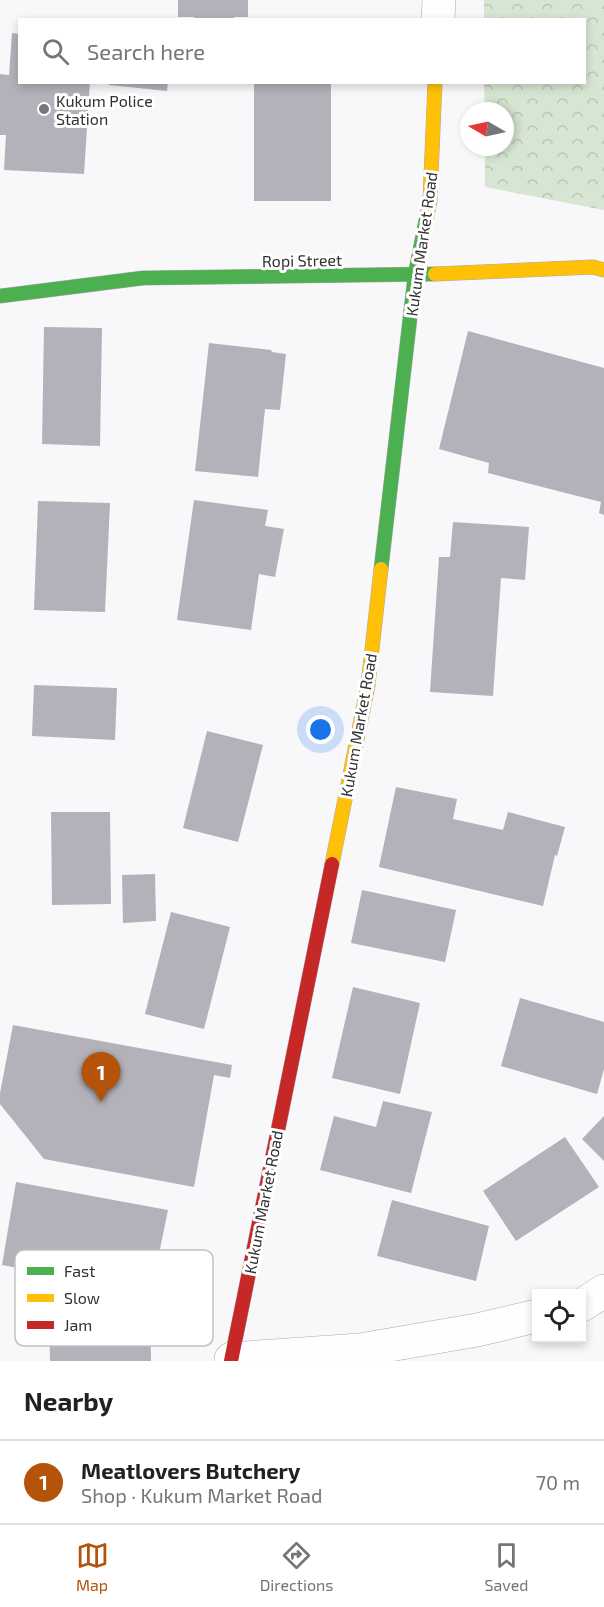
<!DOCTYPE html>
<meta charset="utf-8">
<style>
:root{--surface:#fff;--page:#f6f6f6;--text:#202124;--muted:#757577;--line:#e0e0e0;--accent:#b45309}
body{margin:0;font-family:"Exo 2",sans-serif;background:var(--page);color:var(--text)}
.controls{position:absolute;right:18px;bottom:18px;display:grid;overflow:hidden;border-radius:0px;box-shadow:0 3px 9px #0003}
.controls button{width:54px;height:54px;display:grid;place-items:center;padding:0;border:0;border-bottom:2px solid var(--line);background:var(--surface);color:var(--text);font:30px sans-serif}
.compass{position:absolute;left:460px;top:102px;width:54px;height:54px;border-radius:50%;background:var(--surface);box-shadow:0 3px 9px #0003;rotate:279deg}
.you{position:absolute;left:321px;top:730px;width:21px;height:21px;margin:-15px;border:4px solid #fff;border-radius:50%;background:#1a73e8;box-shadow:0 0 0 9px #1a73e833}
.badge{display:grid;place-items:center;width:39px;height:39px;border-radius:50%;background:var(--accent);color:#fff;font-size:20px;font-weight:700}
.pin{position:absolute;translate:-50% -50px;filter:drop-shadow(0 2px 3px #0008)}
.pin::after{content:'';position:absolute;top:32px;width:21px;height:18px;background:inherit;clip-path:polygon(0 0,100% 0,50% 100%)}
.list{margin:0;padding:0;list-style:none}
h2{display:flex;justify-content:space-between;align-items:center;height:78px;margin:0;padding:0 24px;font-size:26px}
h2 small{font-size:20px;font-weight:400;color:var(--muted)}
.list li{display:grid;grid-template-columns:39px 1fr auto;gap:18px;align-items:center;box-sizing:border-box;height:84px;padding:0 24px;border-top:2px solid var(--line)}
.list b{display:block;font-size:22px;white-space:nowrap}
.list p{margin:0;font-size:20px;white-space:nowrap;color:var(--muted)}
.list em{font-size:20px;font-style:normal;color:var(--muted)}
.icon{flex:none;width:33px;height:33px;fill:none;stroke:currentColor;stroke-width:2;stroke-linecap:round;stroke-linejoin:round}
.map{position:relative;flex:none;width:604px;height:1361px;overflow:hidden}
.search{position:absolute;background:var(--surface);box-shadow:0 3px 9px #0003;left:18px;right:18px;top:18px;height:66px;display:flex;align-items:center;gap:15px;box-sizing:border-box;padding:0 21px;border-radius:0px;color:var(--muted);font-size:22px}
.sheet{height:162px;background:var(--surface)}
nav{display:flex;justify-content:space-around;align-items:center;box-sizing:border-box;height:84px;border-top:2px solid var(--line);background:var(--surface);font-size:16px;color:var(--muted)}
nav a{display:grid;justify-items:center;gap:3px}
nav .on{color:var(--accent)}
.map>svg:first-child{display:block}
.park{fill:url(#park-crowns)}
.building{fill:#b4b1ba}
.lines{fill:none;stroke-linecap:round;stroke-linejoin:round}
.street-casing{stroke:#abaaac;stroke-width:34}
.fast-casing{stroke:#abaaac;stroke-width:15}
.slow-casing{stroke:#abaaac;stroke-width:15}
.jam-casing{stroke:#abaaac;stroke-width:15}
.street{stroke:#fefefe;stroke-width:33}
.fast{stroke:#4caf50;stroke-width:14}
.slow{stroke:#ffc107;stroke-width:14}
.jam{stroke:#c62828;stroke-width:14}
.poi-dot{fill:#777678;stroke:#fff;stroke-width:2}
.labels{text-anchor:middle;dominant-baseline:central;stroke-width:6;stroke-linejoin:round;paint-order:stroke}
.poi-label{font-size:16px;fill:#313032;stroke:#fff;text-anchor:start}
.street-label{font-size:16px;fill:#313032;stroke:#fff}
.key{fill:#fff;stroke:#c1c1c2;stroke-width:1.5}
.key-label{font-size:16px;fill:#313032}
</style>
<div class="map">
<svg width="604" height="1361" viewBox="0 0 604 1361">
<defs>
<pattern id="park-crowns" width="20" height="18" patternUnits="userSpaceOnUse" patternTransform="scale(1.5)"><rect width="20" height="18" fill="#d7e6d2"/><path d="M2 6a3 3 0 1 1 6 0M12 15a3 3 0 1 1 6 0" fill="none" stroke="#b9c6b5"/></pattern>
</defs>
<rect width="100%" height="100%" fill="#f8f7fa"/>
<polygon class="park" points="484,0 604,0 604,210 485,187 485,147 505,147 505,111 485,111 484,83 584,82 584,20 484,19"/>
<g class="building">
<polygon points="178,0 248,0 248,17 234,17 234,20 194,20 194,17 178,17"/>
<polygon points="12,33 20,34 20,82 90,82 84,174 4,170 6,135 0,135 0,74 9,75"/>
<polygon points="109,82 168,82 167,91 109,85"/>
<rect x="254" y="82" width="77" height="119"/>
<polygon points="44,327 102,328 100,446 42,444"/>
<polygon points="468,331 604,368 604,515 599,513 601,502 488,473 489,463 439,449"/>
<polygon points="209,343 271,350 272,352 286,354 280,410 265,409 258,477 195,471"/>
<polygon points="194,500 268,510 265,526 284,529 275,577 259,574 251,630 177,620"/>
<polygon points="38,501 110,503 105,612 34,610"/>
<polygon points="453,522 529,527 525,580 501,578 493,696 430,692 439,557 450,557"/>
<polygon points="34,685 117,688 115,740 32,736"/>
<polygon points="207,731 263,745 238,842 183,828"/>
<polygon points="396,787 457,799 453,819 503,830 508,812 565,827 557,856 555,855 543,906 379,867"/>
<polygon points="51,812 110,812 111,904 52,905"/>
<polygon points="155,874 156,921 123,923 122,875"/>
<polygon points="362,890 456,910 445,962 351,943"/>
<polygon points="171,912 230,927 204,1029 145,1014"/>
<polygon points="353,987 420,1003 400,1094 332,1078"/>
<polygon points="520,998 604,1022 604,1069 597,1094 501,1066"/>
<polygon points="13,1025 232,1065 230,1078 214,1075 194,1187 44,1159 0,1104 0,1093"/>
<polygon points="383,1101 432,1112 411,1193 320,1170 334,1116 376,1127"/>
<polygon points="604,1116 604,1161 582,1139"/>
<polygon points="565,1137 599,1187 516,1241 483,1191"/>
<polygon points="16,1182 168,1210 151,1293 2,1265"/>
<polygon points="392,1200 489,1226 476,1281 377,1256"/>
<polygon points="150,1306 151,1361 50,1361 49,1308"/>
</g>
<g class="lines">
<g class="street-casing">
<g id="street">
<polyline points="438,20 439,0"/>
<polyline points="582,1305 604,1291"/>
<polyline points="231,1359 360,1350 477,1330 536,1316"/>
</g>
</g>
<g class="fast-casing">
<g id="fast">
<polyline points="0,296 143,278 435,274"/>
<polyline points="381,569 415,275 427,215"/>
</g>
</g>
<g class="slow-casing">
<g id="slow">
<polyline points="427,215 430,200 435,82"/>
<polyline points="435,274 593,267 604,270"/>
<polyline points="332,864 368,685 381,569"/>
</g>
</g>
<g class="jam-casing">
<polyline id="jam" points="231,1361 332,864"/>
</g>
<use href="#street" class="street"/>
<use href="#fast" class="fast"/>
<use href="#slow" class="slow"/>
<use href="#jam" class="jam"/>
</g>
<circle class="poi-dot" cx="44" cy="109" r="6"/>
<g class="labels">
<g class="poi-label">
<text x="56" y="100">Kukum Police<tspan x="56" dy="18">Station</tspan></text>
</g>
<g class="street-label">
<text transform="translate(421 244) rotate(-82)">Kukum Market Road</text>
<text transform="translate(302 260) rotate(-1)">Ropi Street</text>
<text transform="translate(358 725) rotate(-80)">Kukum Market Road</text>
<text transform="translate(263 1202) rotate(-79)">Kukum Market Road</text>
</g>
</g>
<rect x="15" y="1250" width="198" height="96" rx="9" class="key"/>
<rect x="27" y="1267" width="27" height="8" fill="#4caf50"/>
<rect x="27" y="1294" width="27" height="8" fill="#ffc107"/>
<rect x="27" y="1321" width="27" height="8" fill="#c62828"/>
<g class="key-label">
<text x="64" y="1277">Fast</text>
<text x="64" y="1304">Slow</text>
<text x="64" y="1331">Jam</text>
</g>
</svg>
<div class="controls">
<button><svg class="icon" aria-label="locate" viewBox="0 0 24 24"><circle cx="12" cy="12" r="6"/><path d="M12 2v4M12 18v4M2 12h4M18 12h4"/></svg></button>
</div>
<svg class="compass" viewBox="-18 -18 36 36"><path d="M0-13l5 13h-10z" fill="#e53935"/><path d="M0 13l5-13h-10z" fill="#757577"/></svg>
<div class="you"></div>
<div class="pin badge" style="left:101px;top:1102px">1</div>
<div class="search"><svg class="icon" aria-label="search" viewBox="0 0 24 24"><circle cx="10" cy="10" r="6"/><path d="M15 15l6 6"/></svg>Search here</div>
</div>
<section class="sheet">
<h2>Nearby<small></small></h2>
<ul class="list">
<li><span class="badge">1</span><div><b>Meatlovers Butchery</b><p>Shop · Kukum Market Road</p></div><em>70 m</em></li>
</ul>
</section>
<nav>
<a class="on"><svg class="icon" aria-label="map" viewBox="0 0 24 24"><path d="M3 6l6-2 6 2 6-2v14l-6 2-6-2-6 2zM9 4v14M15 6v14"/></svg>Map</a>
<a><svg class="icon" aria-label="directions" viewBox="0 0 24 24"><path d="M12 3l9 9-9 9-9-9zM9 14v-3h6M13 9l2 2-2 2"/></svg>Directions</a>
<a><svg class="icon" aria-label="saved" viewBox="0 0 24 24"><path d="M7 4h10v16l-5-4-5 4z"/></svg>Saved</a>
</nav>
